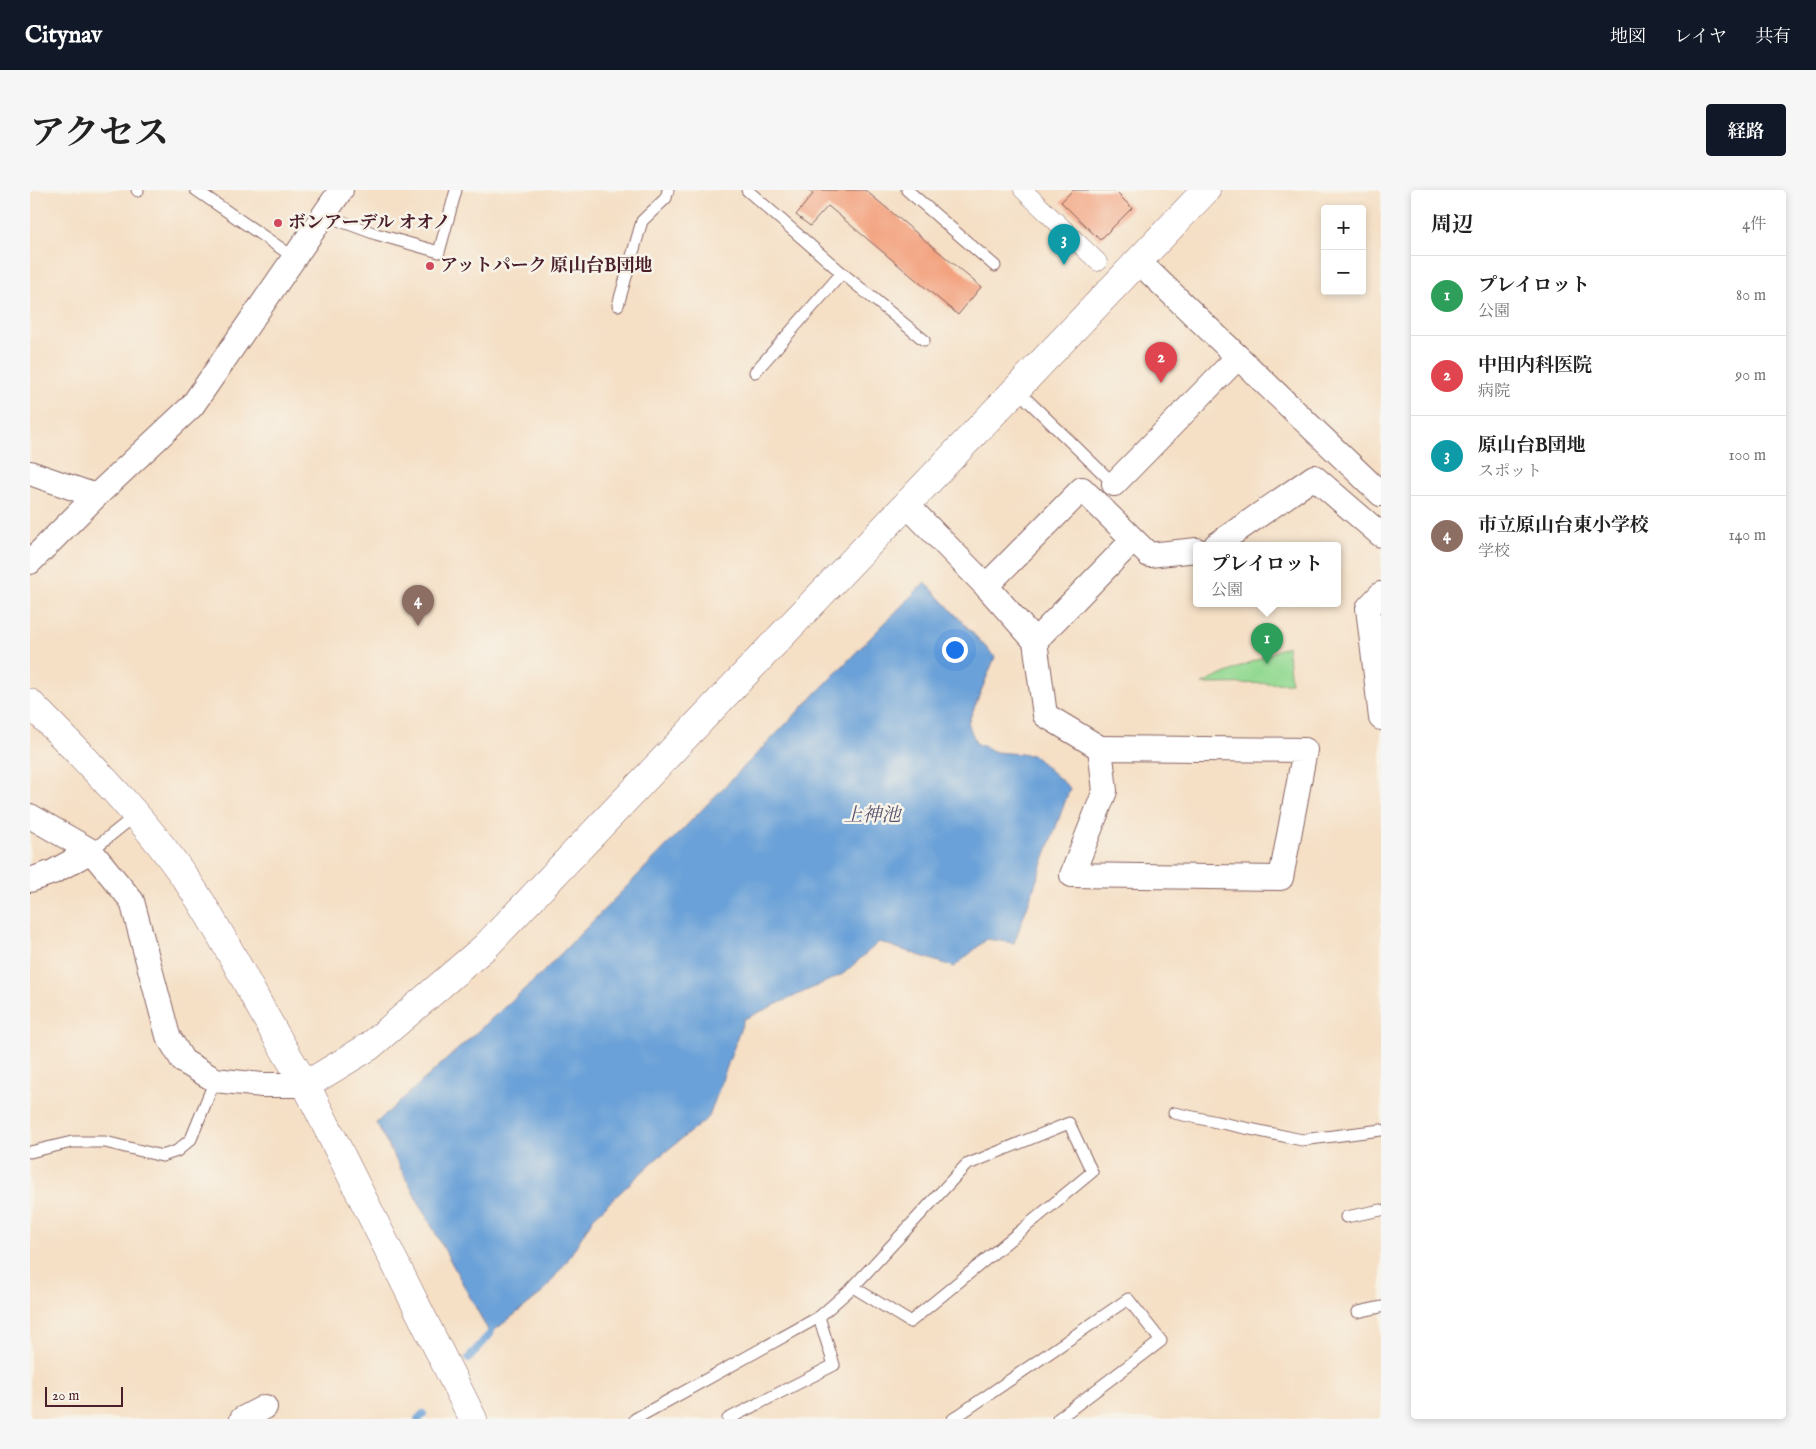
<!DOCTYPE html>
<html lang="ja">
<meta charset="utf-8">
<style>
:root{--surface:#fff;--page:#f6f6f6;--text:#222;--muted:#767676;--line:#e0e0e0;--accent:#111827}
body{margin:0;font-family:"IM FELL English","Noto Serif JP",serif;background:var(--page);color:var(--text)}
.controls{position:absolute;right:15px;top:15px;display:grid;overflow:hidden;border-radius:5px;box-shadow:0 2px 8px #0003}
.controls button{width:45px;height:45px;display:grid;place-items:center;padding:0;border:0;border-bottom:1px solid var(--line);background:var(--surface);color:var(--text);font:25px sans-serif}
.scale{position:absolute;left:15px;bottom:12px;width:78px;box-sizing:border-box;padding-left:5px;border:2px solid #4a1f2b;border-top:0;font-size:14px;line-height:18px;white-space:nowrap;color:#4a1f2b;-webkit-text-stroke:4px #f7f3e8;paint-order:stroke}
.you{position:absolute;left:924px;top:459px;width:18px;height:18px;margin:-12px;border:4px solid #fff;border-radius:50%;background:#1a73e8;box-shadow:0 0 0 8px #1a73e833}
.badge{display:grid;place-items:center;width:32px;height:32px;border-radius:50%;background:var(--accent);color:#fff;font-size:16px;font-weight:700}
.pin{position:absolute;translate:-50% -41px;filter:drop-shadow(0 1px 2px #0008)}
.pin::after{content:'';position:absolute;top:26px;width:18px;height:15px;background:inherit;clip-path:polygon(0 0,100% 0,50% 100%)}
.popup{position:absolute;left:1163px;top:352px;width:148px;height:65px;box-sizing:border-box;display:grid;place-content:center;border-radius:5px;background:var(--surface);filter:drop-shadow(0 1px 4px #0005);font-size:16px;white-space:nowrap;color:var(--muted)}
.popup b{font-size:19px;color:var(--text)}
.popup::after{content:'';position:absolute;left:50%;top:100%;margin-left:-10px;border:10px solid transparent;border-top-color:var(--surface)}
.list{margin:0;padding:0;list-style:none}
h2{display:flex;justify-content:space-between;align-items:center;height:65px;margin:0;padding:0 20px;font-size:21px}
h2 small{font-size:16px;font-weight:400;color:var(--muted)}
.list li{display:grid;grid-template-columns:32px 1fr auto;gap:15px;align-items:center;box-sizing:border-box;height:80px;padding:0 20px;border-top:1px solid var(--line)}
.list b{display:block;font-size:19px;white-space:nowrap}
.list p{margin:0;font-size:16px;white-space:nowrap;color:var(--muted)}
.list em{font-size:16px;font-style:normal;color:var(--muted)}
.map{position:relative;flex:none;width:1351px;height:1229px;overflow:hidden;border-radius:5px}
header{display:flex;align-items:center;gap:30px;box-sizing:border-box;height:70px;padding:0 25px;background:var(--accent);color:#fff}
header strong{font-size:24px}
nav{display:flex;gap:28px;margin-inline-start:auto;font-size:18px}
.intro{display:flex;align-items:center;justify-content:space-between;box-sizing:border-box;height:120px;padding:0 30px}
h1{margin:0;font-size:35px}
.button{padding:12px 22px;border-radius:5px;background:var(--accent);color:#fff;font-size:18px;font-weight:700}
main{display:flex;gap:30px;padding:0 30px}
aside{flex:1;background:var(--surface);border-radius:5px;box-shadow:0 2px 8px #0003}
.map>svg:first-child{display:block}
.green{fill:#93d992;stroke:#6e7c5e}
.water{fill:#6ba1d8;stroke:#5a6082}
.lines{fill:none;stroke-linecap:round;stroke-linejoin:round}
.stream{stroke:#6ba1d8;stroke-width:8}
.building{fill:#f3a17e}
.service-casing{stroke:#866261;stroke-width:13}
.pedestrian-casing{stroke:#866261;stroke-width:19}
.minor-casing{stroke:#866261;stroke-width:26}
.tertiary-casing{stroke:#866261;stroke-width:29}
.service{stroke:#fff;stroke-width:11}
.pedestrian{stroke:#fff;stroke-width:18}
.minor{stroke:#fff;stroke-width:24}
.tertiary{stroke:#fff;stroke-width:28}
.poi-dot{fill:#d1495b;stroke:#f7f3e8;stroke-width:2}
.labels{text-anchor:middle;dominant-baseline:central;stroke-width:5;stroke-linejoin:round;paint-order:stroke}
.poi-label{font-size:18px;font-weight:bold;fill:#4a1f2b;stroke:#f7f3e8;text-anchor:start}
.water-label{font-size:19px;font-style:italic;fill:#575370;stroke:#f7f3e8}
</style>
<header>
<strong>Citynav</strong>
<nav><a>地図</a><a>レイヤ</a><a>共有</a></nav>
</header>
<div class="intro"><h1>アクセス</h1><a class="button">経路</a></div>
<main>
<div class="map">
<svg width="1351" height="1229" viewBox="0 0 1351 1229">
<rect width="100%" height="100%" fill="#f7f3e8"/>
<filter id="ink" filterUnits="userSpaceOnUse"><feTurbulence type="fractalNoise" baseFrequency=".02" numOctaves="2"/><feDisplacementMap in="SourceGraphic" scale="10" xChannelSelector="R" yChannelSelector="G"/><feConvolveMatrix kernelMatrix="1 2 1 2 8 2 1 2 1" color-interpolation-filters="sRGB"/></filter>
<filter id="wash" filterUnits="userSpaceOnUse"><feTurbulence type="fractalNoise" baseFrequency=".0096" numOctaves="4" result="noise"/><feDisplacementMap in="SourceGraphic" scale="20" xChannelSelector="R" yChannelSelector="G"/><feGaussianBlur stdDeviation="1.12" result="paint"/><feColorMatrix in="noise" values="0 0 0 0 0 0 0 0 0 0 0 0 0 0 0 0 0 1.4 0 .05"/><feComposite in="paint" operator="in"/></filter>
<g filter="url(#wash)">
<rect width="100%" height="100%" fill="#f5dfc5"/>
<polygon class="green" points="1257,456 1261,493 1172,494"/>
<polygon class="water" points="895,392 965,467 938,533 946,553 966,562 1003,565 1040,598 984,753 957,749 924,777 849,752 813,784 714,829 679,927 625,970 563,1028 537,1071 512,1103 460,1144 346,933 510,785"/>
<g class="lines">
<g class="stream">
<polyline points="439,1168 460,1144"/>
<polyline points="388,1229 393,1224"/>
</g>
</g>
<g id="blocks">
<g class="building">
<polygon points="778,0 835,0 951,97 928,125 798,16 780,36 766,25 783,4"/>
<polygon points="1043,0 1084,0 1102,18 1070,50 1031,12"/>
</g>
</g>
</g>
<g filter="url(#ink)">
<use href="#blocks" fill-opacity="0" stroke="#866261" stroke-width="1"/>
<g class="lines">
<g class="service-casing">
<g id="service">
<polyline points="107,0 108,1"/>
<polyline points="166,0 265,68"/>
<polyline points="717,0 812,83 894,150"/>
<polyline points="877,0 965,76"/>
<polyline points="294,25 346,44 409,62 426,0"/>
<polyline points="588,115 612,31 636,8 638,0"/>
<polyline points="725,182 812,83"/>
<polyline points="987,200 1084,294"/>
<polyline points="61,661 106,625"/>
<polyline points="1144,923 1272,950 1351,940"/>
<polyline points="0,962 42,952 75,952 132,966 147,961 161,949 185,890"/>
<polyline points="1316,1027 1351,1020"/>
<polyline points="1328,1122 1351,1117"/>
<polyline points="605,1229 789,1127 823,1097 936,975 1039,933 1062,982 880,1132 823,1097"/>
<polyline points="698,1229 804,1175 789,1127"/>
<polyline points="923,1229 1098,1109 1131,1151 1028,1229"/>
</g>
</g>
<g class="pedestrian-casing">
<polyline id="pedestrian" points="993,0 1068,72"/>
</g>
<g class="minor-casing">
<g id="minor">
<polyline points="1109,72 1351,304"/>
<polyline points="0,283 66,306"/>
<polyline points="1084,294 1208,167"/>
<polyline points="877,315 956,396"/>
<polyline points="1103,350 1005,451 956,396 1052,299 1119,365 1167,360"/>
<polyline points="1186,355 1284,287 1351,345"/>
<polyline points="0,372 66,306 162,216 311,0"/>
<polyline points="1351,404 1338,418 1351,528"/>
<polyline points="1005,451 1015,525 1070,558"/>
<polygon points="1070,558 1275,560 1251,688 1042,685 1075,601"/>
<polyline points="0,626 61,661 102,711 138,846 153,871 185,890 232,895 276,895"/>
<polyline points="0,690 23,682 61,661"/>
<polyline points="212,1229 235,1217"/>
</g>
</g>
<g class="tertiary-casing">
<g id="tertiary">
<path d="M0,513c59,60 118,118 164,188 41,63 71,132 112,194l167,334"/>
<polyline points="276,895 340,856 456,756 1176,0"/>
</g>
</g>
<use href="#service" class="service"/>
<use href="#pedestrian" class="pedestrian"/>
<use href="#minor" class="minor"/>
<use href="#tertiary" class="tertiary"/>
</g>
</g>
<g class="poi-dot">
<circle cx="248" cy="33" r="5"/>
<circle cx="400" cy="76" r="5"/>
</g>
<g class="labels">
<g class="poi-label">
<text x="258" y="33">ボンアーデル オオノ</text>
<text x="410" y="76">アットパーク 原山台B団地</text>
</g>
<g class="water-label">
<text x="842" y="626">上神池</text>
</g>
</g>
</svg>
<div class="controls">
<button>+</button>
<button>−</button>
</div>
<div class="scale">20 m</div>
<div class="you"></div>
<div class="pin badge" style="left:1237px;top:474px;background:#2e9e5b">1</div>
<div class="popup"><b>プレイロット</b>公園</div>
<div class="pin badge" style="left:1131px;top:193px;background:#e0444e">2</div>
<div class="pin badge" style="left:1034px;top:75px;background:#0f9aa8">3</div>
<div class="pin badge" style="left:388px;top:436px;background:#8d6e63">4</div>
</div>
<aside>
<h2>周辺<small>4件</small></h2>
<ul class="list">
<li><span class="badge" style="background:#2e9e5b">1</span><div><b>プレイロット</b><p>公園</p></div><em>80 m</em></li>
<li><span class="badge" style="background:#e0444e">2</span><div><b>中田内科医院</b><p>病院</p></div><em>90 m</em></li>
<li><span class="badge" style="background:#0f9aa8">3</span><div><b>原山台B団地</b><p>スポット</p></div><em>100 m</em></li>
<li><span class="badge" style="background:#8d6e63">4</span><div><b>市立原山台東小学校</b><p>学校</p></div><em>140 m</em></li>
</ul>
</aside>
</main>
